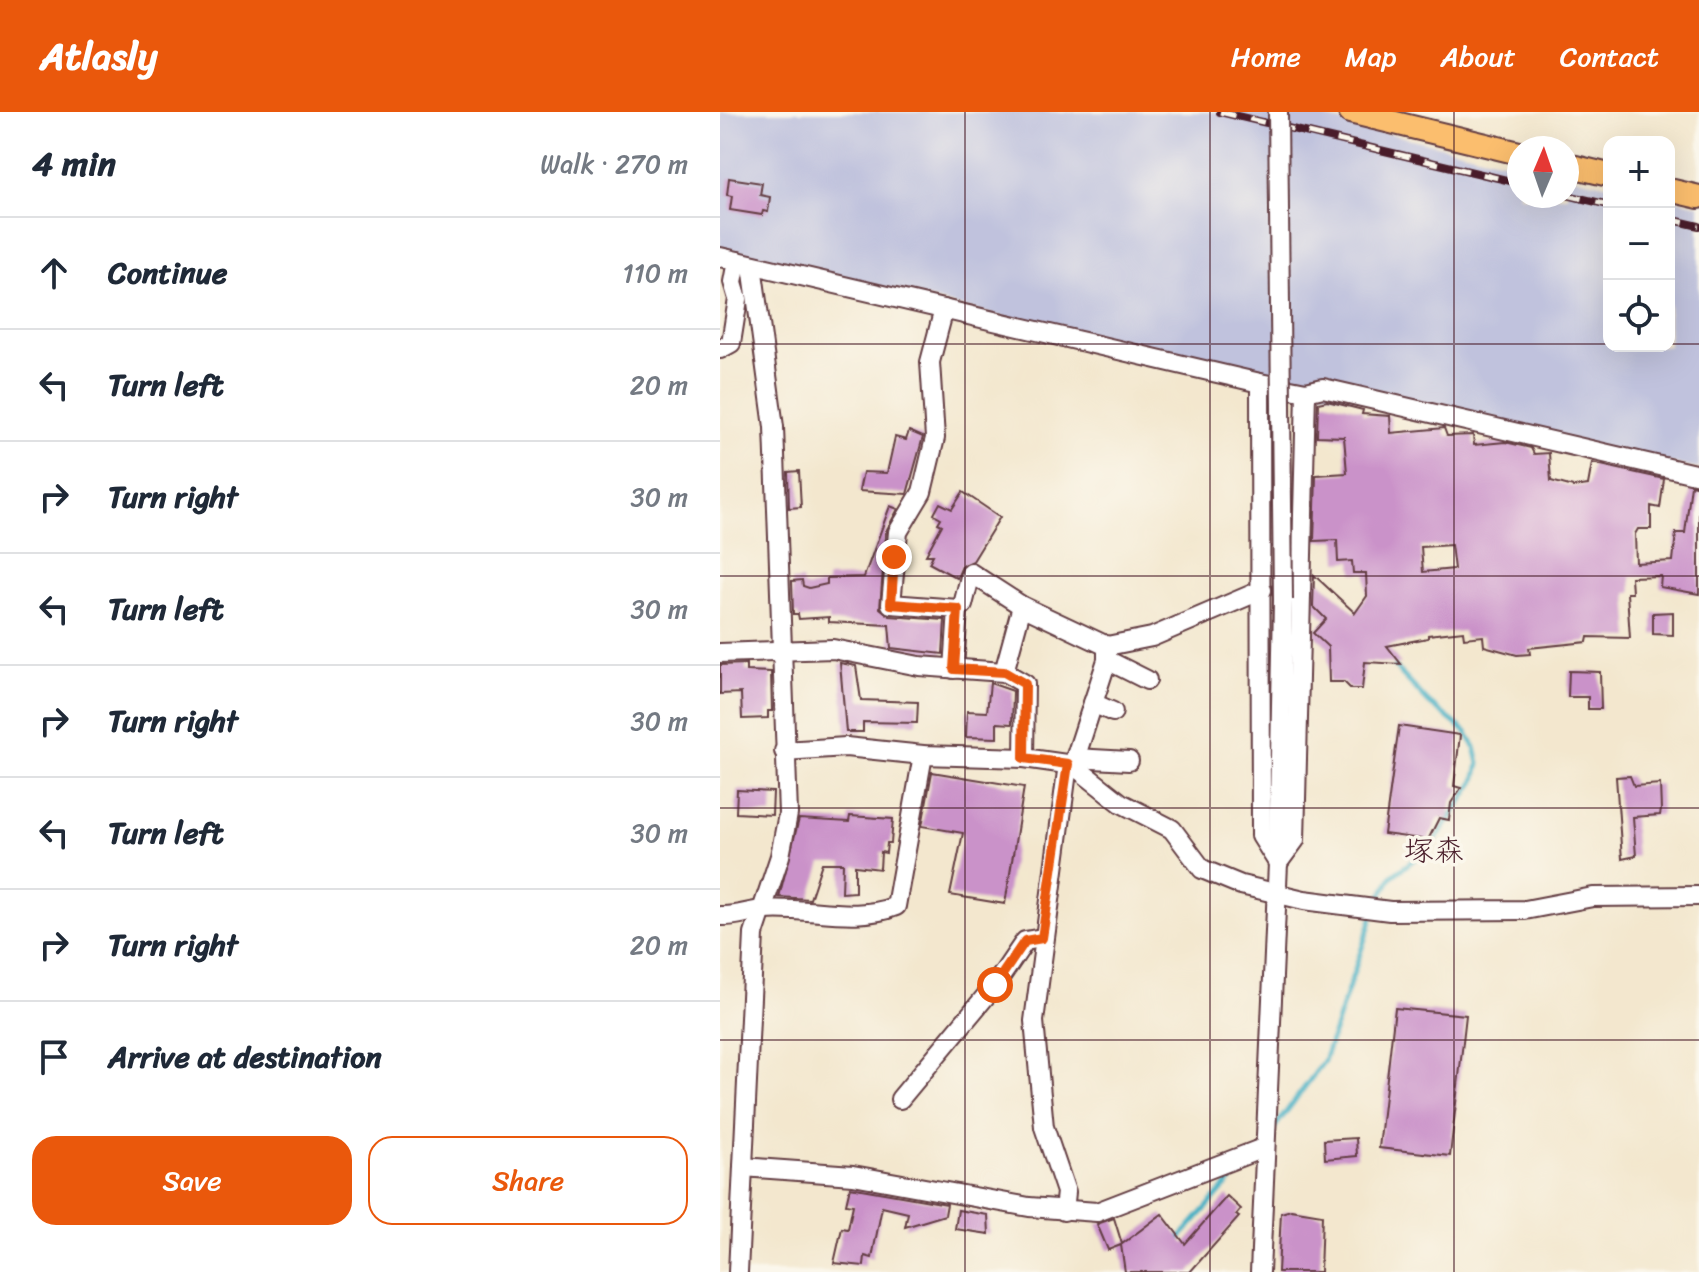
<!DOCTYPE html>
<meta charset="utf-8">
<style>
:root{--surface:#fff;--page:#f6f6f7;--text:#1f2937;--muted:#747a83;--line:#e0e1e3;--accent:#ea580c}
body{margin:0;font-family:Sriracha,"Klee One",sans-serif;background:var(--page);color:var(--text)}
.controls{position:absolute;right:24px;top:24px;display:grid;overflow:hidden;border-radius:16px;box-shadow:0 8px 32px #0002}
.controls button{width:72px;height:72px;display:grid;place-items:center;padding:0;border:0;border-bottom:2px solid var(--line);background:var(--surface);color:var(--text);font:40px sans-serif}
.compass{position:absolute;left:787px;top:24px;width:72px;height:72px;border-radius:50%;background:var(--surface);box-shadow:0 8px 32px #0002;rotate:2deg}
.stop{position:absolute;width:24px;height:24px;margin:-18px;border:6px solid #ea580c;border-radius:50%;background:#fff}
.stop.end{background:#ea580c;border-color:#fff;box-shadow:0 2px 8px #0008}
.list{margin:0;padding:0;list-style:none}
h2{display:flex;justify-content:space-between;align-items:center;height:104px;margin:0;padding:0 32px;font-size:34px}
h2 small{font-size:26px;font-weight:400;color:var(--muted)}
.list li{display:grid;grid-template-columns:52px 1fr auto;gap:24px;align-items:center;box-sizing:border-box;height:112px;padding:0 32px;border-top:2px solid var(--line)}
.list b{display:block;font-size:30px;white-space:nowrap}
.list em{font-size:26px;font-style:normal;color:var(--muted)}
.actions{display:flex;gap:16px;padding:24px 32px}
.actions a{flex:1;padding:18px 0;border:2px solid var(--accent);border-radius:24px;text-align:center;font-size:28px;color:var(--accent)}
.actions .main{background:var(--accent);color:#fff}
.icon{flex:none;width:44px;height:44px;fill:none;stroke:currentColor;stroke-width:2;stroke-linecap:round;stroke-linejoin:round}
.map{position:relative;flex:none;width:979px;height:1160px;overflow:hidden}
header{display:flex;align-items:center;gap:48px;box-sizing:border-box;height:112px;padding:0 40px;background:var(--accent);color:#fff}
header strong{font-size:38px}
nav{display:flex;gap:44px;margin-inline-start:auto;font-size:28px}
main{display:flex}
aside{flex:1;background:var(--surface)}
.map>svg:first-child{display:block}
.industrial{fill:#c0c2dd}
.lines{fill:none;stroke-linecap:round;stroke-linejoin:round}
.stream{stroke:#46b1c4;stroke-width:5}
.building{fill:#ca92c9;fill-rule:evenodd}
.minor-casing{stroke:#633d43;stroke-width:22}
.major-casing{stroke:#633d43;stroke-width:26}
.minor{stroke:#fff;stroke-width:18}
.major{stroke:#fbbe6e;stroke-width:22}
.rail-casing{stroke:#4a1f2b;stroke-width:8}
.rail{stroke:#fbf7ec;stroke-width:5;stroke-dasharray:15;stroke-linecap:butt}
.minor-bridge-casing{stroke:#633d43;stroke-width:22;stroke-linecap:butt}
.minor-bridge{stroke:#fff;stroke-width:18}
.route{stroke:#ea580c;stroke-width:10}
.grid{fill:none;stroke:#4a1f2b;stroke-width:2;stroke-opacity:0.55}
.labels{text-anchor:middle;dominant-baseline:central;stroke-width:7;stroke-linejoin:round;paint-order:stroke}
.quarter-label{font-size:30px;fill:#4a1f2b;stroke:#fbf7ec}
</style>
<header>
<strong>Atlasly</strong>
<nav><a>Home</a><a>Map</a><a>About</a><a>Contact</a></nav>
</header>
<main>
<aside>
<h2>4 min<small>Walk · 270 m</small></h2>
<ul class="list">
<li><svg class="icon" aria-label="ahead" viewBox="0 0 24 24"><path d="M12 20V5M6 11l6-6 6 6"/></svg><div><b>Continue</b></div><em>110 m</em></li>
<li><svg class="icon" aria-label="left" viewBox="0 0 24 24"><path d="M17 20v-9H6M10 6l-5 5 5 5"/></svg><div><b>Turn left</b></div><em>20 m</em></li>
<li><svg class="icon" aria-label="right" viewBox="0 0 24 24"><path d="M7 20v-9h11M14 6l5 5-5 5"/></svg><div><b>Turn right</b></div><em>30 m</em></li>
<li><svg class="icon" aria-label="left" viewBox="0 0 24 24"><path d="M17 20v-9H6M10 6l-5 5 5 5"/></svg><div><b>Turn left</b></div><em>30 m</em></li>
<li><svg class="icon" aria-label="right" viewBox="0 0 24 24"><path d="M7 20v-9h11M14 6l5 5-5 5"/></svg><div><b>Turn right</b></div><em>30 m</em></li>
<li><svg class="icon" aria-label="left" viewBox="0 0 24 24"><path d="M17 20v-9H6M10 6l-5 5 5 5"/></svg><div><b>Turn left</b></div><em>30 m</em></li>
<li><svg class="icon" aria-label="right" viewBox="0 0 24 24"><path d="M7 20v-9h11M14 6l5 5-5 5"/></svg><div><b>Turn right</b></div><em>20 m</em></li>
<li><svg class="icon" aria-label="arrive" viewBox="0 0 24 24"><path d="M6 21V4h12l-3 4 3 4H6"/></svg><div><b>Arrive at destination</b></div></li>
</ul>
<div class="actions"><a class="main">Save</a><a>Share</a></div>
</aside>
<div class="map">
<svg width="979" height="1160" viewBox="0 0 979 1160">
<rect width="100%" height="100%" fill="#fbf7ec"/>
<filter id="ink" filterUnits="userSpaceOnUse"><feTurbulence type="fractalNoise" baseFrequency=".0125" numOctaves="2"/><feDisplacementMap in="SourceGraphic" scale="16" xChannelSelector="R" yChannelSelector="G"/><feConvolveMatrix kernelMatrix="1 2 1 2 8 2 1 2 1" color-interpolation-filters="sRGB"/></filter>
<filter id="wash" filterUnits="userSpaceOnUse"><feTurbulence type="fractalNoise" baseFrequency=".006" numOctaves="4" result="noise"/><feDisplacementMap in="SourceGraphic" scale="32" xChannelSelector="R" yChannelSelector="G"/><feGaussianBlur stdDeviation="1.8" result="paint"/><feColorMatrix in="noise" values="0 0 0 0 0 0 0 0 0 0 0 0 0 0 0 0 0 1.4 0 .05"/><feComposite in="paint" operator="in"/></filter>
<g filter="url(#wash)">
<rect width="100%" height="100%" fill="#f3e7ce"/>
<polygon class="industrial" points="0,0 580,0 799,53 799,84 847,84 847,64 889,73 889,234 949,234 949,86 979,93 979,357 521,263 0,136"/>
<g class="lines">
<g class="stream">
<polyline points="656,793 672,764 711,735 755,669 759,652 755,635 746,620 709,591 675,555"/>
<polyline points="552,1019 604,949 653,803"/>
<polyline points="458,1128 528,1049"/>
</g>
</g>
<g id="blocks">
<g class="building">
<polygon points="9,66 42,71 40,83 50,85 48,100 43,99 42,103 10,98 12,84 7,83"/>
<path d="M607,289l36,9 -1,4 28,2 1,17 53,-5 3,8 26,-1 1,10 31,-3 26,6 3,6 15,-1 2,28 22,6 15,-2 4,-22 72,16 -4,29 -9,-2v23h-13l-3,5 1,29 37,-2 3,-28h9l6,-48 8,2v107l-39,-7 1,-11 -30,1 1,16h-5l3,45 -42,-1 -1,5 -58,6 1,6 -13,1 -33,-9 -1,-10 -19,2 -1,-7 -35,4v3l-41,8 14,18 -36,-2 -3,27h-11l-7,-7h-15l-1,-35 -15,-14 13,-14 -13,-13 1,-31 41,38 12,-17 -1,-23h-13l-1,-12 -14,1 -1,-22 -23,1 2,-66 31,-2 -3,-36 -27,-1 1,-33zM731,433l3,24 -31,3 -2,-25z"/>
<polygon points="189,319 203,325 187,382 139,379 143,360 167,361 175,325 186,328"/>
<polygon points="79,359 81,395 69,396 68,360"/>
<polygon points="243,380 280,405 253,449 242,454 237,466 209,451 213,443 206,443 222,413 218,411 221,406 214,402 220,391 232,397"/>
<polygon points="170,394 178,397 166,419 160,496 170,504 225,508 223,542 171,536 169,513 109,510 109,505 79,507 78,502 73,502 72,469 82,468 83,474 89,476 107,472 107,466 144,465"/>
<polygon points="953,500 953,523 933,522 933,501"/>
<polygon points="120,551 136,554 141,588 198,590 197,611 143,610 143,620 126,620"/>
<polygon points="26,552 26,559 51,560 52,599 48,599 48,606 22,607 21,581 0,582 0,553"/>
<polygon points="849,559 880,560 881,597 868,597 868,585 848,585"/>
<polygon points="270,571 293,579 292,612 277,611 277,626 246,625 247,599 267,600"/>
<polygon points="679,614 740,623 734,674 741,676 731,691 729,708 719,706 708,728 664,722"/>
<polygon points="212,660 304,675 285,792 230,783 243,721 202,714"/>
<polygon points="910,664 914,674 940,672 941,698 940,703 913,705 916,744 902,747 896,665"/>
<polygon points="17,678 53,680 52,703 16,701"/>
<polygon points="130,704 173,707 171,731 167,731 166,741 161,740 160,757 135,754 135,780 122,781 123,751 102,751 90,787 59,785 79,707 129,710"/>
<polygon points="675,896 746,903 730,1044 659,1036"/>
<polygon points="636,1026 637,1044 605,1047 604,1028"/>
<polygon points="130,1075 227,1092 225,1103 185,1115 188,1101 162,1095 152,1146 145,1144 144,1154 114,1151 122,1116 128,1117 133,1093 126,1092"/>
<polygon points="507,1084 521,1097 516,1103 519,1105 470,1160 405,1160 401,1133 388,1138 377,1112 394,1106 402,1132 442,1102 465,1132"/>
<polygon points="238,1098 268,1103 269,1122 235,1117"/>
<polygon points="571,1098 602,1103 600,1160 558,1160 561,1101"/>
</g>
</g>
</g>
<g filter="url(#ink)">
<use href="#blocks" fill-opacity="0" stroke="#633d43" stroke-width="2"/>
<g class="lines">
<g class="minor-casing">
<g id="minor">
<polyline points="0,145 540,271 586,280 603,276 979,363"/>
<polyline points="224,197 210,250 215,326 202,380 178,420 171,492 238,497 234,557"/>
<polyline points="0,237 11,231 18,187 13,170 17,149"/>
<polyline points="540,271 541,724 558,751 575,728 586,280"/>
<polyline points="238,497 243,493 251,461 302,494 387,534 432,525 542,478"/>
<polyline points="0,541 113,537 199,554 284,560 305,572 304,646"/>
<polyline points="387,548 427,568"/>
<polyline points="284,560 302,494"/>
<polyline points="373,591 393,600"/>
<polyline points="64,639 126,635 203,643 304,646 353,653 401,691 452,717 482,757 521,773 584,788 670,799 805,798 873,785 979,784"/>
<polyline points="355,646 409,649"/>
<polyline points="353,653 387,548 387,534"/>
<path d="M0,804c16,1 28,-5 44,-6 43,-4 91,13 132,-4l27,-151"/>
<polyline points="180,987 275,873 305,829 322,826"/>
<polyline points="23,1055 133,1063 309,1095 377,1100 543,1036"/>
<polyline points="344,1099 346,1080 324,1015 314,909 348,652"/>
<polyline points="18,1160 34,822 60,744 68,702 54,315 32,153"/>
<polyline points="540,1160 558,751 563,488"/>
</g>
</g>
<g class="major-casing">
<g id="major">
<polyline points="630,0 799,41"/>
<polyline points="847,53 889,63"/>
<polyline points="949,78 979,85"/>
</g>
</g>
<use href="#minor" class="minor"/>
<use href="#major" class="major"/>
<g class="rail-casing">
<g id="rail">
<polyline points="500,0 799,71"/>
<polyline points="847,83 889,93"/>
<polyline points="949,107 979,114"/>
</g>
</g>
<use href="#rail" class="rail"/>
<g class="minor-bridge-casing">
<polyline id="minor-bridge" points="558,0 563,488"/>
</g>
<use href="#minor-bridge" class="minor-bridge"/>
</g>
</g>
<g class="lines" filter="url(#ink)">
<polyline class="route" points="174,445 171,492 238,497 234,557 284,560 305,572 304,646 348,652 322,826 305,829 275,873"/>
</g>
<path class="grid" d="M245,0v1160M490,0v1160M734,0v1160M0,232h889M949,232h30M0,464h979M0,696h979M0,928h979"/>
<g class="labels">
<g class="quarter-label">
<text x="714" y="739">塚森</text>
</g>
</g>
</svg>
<div class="controls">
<button>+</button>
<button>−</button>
<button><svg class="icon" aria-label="locate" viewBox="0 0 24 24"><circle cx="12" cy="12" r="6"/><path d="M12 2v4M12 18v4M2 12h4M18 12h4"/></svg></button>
</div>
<svg class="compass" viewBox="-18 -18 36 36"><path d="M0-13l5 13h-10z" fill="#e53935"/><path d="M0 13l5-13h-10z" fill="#747a83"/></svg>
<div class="stop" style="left:275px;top:873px"></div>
<div class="stop end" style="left:174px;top:445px"></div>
</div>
</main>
